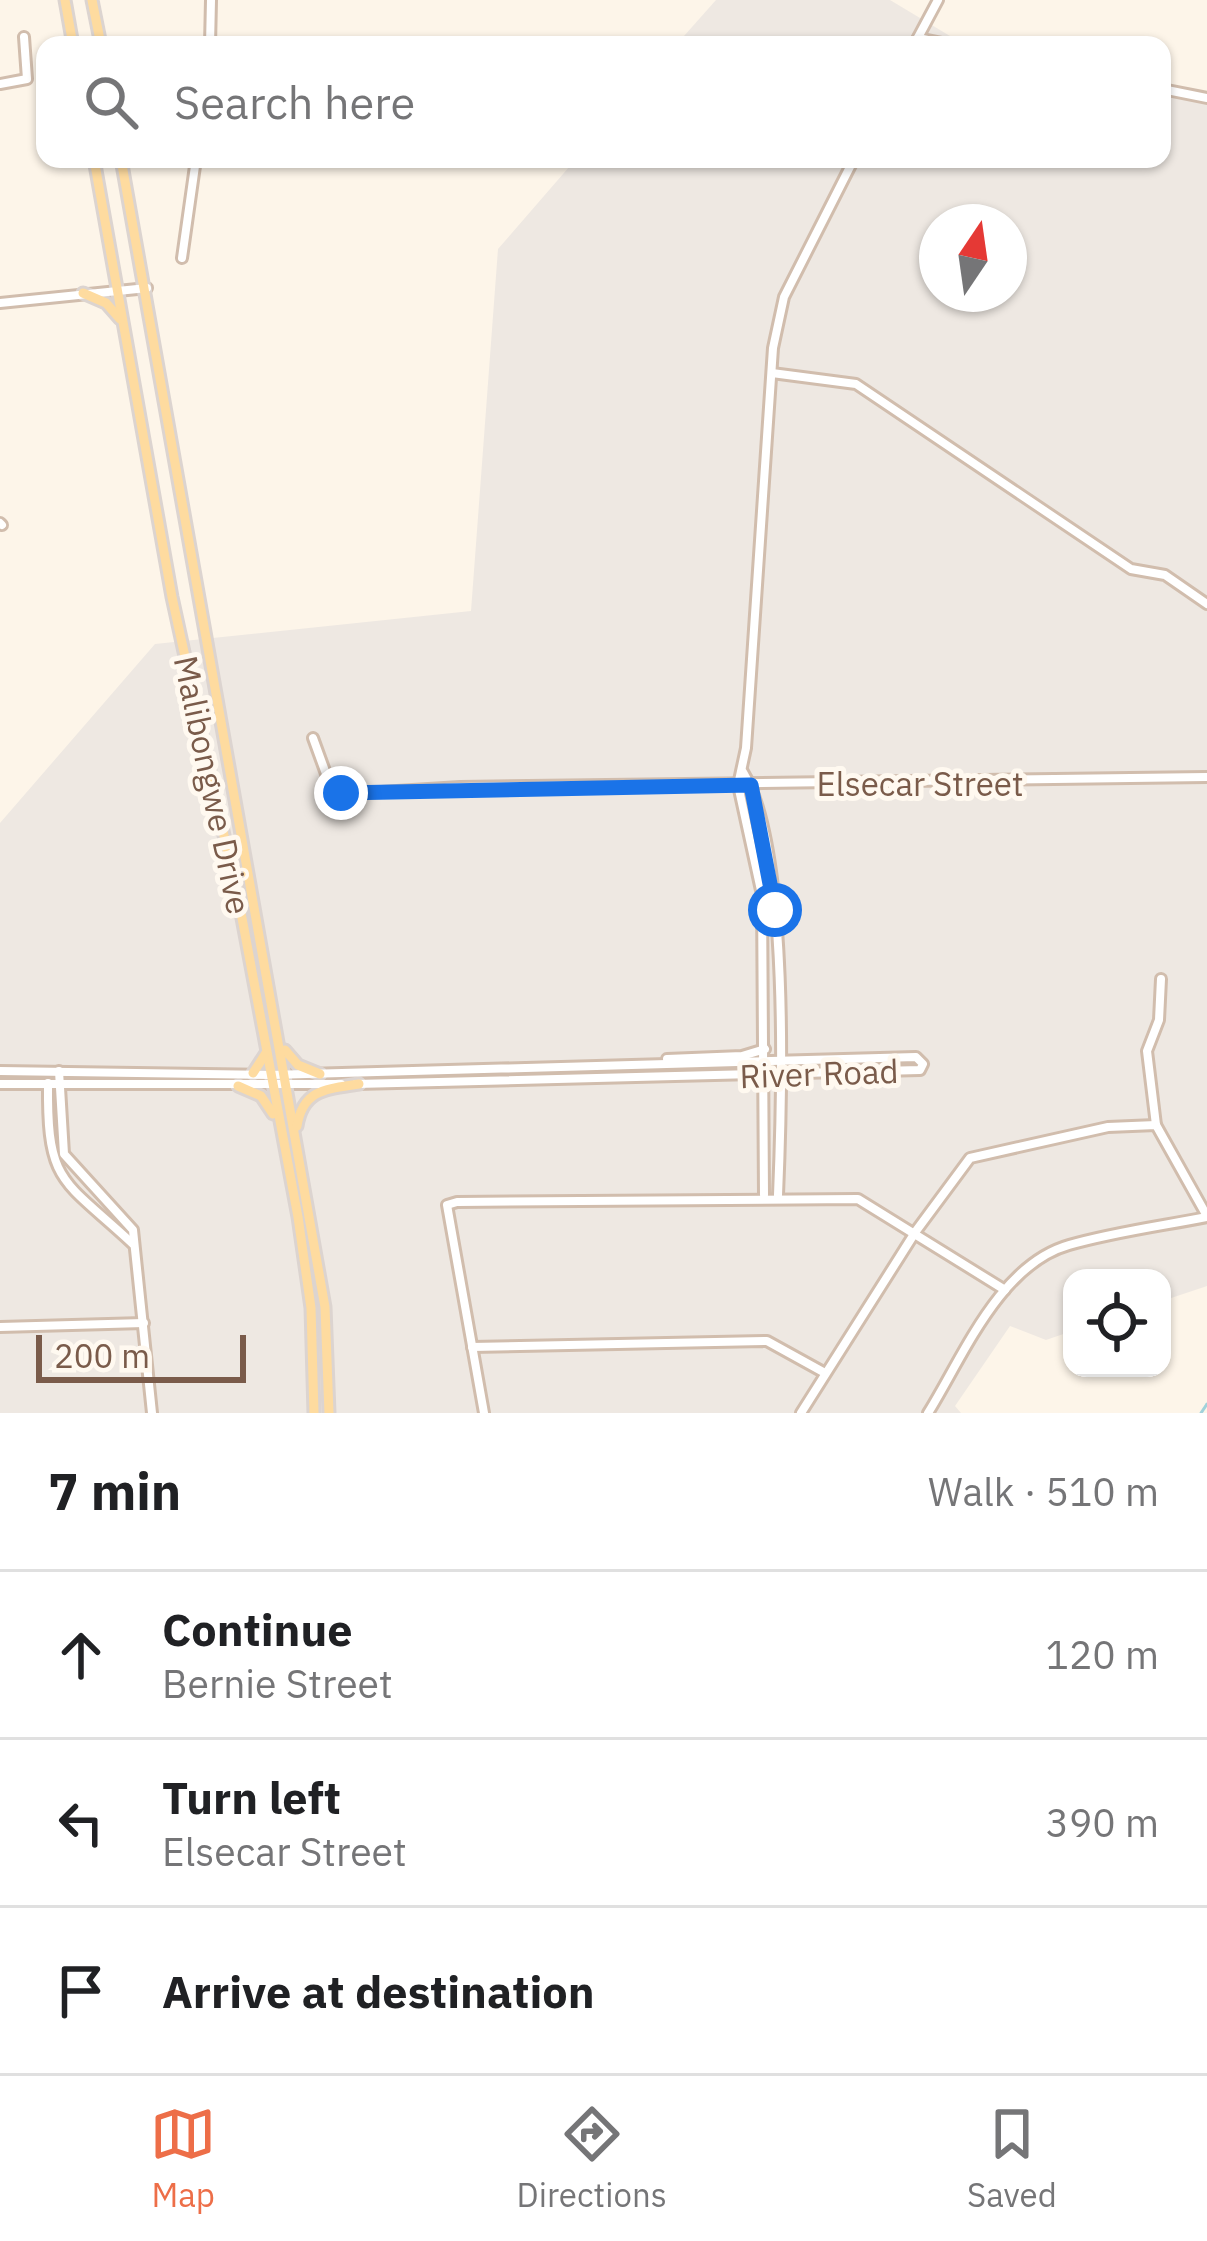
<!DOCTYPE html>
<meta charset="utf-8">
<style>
:root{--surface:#fff;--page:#f2f2f2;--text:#202124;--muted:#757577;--line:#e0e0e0;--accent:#ed6e48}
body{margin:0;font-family:"IBM Plex Sans",sans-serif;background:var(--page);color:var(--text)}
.controls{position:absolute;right:36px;bottom:36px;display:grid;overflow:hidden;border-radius:24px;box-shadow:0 3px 9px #0004}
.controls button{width:108px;height:108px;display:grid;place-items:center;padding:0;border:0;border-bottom:3px solid var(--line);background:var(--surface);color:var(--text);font:60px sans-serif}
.compass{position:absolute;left:919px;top:204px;width:108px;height:108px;border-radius:50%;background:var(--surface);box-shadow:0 3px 9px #0004;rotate:13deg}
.scale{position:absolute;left:36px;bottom:30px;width:210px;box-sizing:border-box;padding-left:12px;border:6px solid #7a5b4a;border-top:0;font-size:33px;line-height:42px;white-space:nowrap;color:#7a5b4a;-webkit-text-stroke:9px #fff9f0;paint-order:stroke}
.stop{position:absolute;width:36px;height:36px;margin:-27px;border:9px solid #1a73e8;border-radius:50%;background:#fff}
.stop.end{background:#1a73e8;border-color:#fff;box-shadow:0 3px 12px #0008}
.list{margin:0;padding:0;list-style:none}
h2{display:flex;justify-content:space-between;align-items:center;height:156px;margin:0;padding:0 48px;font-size:51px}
h2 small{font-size:39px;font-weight:400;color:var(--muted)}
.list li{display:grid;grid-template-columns:78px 1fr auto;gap:36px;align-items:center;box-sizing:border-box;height:168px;padding:0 48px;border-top:3px solid var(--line)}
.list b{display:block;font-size:45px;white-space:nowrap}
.list p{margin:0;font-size:39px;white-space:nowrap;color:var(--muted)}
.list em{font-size:39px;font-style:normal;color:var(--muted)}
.icon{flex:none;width:66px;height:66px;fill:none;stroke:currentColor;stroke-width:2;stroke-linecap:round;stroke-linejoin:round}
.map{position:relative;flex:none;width:1207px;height:1413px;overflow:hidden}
.search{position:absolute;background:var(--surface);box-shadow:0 3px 9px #0004;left:36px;right:36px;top:36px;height:132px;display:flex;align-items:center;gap:30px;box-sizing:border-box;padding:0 42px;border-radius:24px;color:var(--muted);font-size:45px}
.sheet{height:660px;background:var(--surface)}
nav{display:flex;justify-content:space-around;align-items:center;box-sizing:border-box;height:168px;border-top:3px solid var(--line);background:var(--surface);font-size:33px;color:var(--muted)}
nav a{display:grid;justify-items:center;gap:6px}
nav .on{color:var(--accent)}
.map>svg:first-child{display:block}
.industrial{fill:#eee8e2;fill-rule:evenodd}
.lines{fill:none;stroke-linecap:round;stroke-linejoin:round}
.stream{stroke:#a1d2db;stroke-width:3}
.minor-casing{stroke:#d1bdad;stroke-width:14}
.major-casing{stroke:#dcd4d0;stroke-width:15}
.minor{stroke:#fff;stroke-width:8}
.major{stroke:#fedb9f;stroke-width:9}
.route{stroke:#1a73e8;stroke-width:15}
.labels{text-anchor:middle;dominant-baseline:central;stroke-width:10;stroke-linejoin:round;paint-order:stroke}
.street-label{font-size:33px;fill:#7a5b4a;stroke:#fff9f0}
</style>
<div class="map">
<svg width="1207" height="1413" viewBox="0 0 1207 1413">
<rect width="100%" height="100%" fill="#fdf5e9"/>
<g class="industrial">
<polygon points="716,0 890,0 965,45 676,45"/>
<path d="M1162,95l45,9v1182l-45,15v-23h-90v53l-26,9 -36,-14 -55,80 6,7h-961v-590l155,-179 316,-33 27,-362 78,-90h586zM937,222h72v72h-72z"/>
</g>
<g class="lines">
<polyline class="stream" points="1201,1413 1207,1404"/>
<g class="minor-casing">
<g id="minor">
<polyline points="918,38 952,45"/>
<polyline points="210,45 211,0"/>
<polyline points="914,45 938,0"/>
<polyline points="0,84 27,79 24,37"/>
<polyline points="1162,89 1207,98"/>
<polyline points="182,258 196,159"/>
<polyline points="0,303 147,288"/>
<polyline points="772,373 856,384 1131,569 1165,575 1207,604"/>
<polyline points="0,523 2,525"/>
<polyline points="313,738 333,793 349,794 460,787 1207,777"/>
<path d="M743,772c47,77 39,328 35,423"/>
<polyline points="667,1059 742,1056 765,1049"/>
<polyline points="0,1071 271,1075 916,1057 923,1064 920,1070 356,1084"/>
<polyline points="59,1071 64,1154 133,1230 152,1413"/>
<path d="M48,1083c-1,102 14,95 85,161"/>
<polyline points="0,1084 341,1084"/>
<polyline points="1156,1125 1147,1051 1159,1020 1161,979"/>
<polyline points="764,1195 762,895 738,785 746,748 773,348 784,297 854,159"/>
<polyline points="0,1327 144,1323"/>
<polyline points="472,1347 767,1341 825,1373"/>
<polyline points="484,1413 447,1205 457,1202 858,1199 1005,1290"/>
<polyline points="801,1413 916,1231 970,1158 1108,1127 1156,1125 1207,1216"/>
<path d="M928,1413c35,-56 71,-148 141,-168 45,-13 92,-19 138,-28"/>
</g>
</g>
<g class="major-casing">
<g id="major">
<polyline points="65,0 73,45"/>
<polyline points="92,0 101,45"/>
<polyline points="94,159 172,597 242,918 298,1217 311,1308 314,1413"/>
<polyline points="121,159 325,1307 329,1413"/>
<polyline points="83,293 106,303 120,319"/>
<polyline points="285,1050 298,1065 320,1074"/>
<polyline points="253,1073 266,1053"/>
<polyline points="238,1086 261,1096 273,1114"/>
<path d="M297,1126c6,-37 30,-37 62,-42"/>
</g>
</g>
<use href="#minor" class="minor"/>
<use href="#major" class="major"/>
</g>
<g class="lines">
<polyline class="route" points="341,793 751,785 775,910"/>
</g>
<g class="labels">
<g class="street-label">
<text x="920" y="783">Elsecar Street</text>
<text transform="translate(213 785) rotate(78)">Malibongwe Drive</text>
<text transform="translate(819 1073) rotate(-2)">River Road</text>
</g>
</g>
</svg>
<div class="controls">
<button><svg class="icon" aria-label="locate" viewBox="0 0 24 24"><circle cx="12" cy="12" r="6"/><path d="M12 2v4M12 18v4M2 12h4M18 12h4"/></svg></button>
</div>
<svg class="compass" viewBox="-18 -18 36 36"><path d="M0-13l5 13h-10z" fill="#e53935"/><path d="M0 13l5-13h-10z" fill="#757577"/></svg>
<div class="scale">200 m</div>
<div class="stop" style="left:775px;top:910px"></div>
<div class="stop end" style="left:341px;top:793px"></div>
<div class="search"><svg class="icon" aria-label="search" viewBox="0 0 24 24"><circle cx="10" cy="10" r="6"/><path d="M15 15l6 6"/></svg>Search here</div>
</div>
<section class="sheet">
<h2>7 min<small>Walk · 510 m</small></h2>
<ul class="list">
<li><svg class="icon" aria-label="ahead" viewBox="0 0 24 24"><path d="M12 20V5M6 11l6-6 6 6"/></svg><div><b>Continue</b><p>Bernie Street</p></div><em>120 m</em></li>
<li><svg class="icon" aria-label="left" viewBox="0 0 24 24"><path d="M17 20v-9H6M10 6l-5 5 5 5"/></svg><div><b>Turn left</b><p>Elsecar Street</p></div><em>390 m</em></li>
<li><svg class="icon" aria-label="arrive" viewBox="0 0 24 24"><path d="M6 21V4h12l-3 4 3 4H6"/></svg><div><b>Arrive at destination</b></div></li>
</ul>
</section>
<nav>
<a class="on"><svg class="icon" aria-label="map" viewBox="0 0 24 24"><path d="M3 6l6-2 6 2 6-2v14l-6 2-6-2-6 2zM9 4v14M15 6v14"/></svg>Map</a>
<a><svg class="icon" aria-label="directions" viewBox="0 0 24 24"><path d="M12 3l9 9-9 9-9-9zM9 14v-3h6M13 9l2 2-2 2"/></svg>Directions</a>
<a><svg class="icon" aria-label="saved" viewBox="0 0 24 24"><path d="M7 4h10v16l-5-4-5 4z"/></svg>Saved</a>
</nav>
